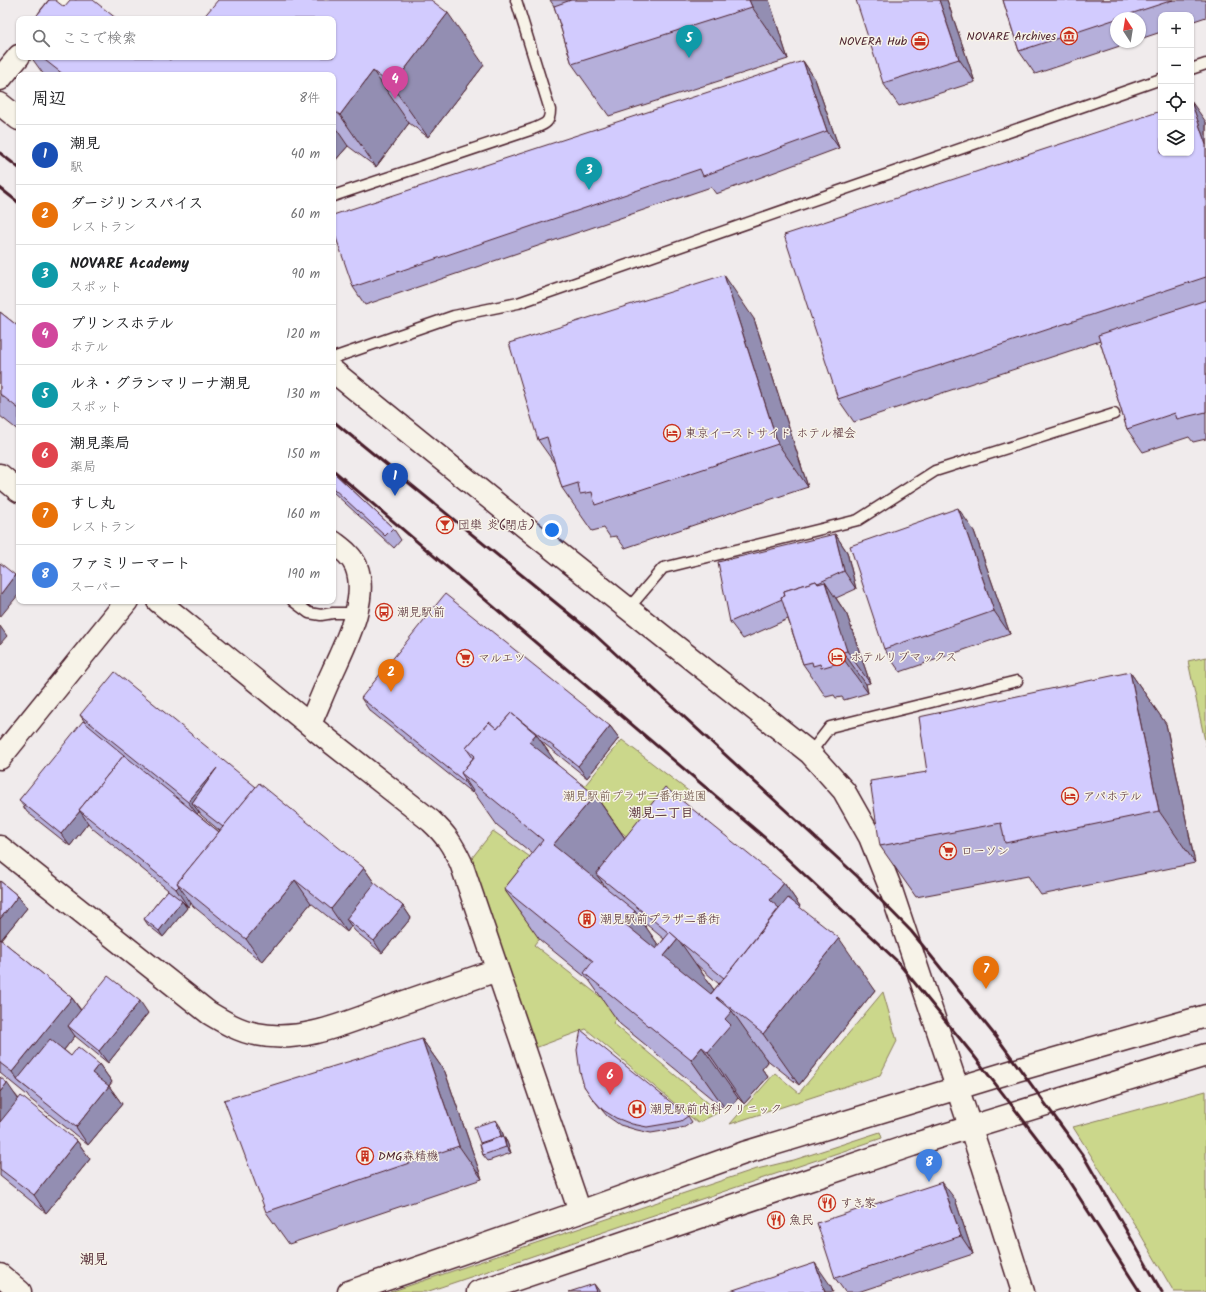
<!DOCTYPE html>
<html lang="ja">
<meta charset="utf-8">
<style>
:root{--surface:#fff;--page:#f6f6f6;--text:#202124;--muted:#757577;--line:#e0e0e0;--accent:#c8321e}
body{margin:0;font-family:Kalam,"Klee One",sans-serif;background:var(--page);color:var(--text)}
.controls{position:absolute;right:12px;top:12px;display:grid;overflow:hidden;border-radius:8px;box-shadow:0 1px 3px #0004}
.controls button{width:36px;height:36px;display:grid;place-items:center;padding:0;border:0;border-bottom:1px solid var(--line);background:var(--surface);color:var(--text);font:20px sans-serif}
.compass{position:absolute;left:1110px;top:12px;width:36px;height:36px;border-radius:50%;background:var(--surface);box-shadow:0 1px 3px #0004;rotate:348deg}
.you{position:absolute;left:552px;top:530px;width:14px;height:14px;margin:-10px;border:3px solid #fff;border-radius:50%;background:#1a73e8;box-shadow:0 0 0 6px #1a73e833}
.badge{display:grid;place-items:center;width:26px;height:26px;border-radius:50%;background:var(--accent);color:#fff;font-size:13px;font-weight:700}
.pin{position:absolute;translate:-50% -33px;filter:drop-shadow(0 1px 2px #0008)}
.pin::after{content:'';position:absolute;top:21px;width:14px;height:12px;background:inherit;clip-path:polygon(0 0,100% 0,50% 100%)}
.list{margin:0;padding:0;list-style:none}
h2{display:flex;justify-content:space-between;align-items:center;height:52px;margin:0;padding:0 16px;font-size:17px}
h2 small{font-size:13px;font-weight:400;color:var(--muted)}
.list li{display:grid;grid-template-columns:26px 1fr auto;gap:12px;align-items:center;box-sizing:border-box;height:60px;padding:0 16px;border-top:1px solid var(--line)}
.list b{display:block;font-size:15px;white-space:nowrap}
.list p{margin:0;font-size:13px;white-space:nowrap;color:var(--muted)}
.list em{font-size:13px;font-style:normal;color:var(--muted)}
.icon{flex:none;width:22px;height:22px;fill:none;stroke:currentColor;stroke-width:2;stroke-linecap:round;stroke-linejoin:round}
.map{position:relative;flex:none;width:1206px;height:1292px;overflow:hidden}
.search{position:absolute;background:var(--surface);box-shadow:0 1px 3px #0004;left:16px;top:16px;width:320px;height:44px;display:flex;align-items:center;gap:10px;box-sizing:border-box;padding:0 14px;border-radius:8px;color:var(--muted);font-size:15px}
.panel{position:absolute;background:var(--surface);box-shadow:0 1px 3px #0004;left:16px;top:72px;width:320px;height:532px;border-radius:8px}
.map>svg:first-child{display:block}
.green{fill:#cbd78b;stroke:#8a7b5b}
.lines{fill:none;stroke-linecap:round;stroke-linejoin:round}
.service-casing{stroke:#4a1f2b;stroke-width:13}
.tertiary-casing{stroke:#4a1f2b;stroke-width:25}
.service{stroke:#f7f3e8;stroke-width:10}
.tertiary{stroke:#f7f3e8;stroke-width:22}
.rail{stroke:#4a1f2b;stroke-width:3}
.wall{fill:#b5afda;stroke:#4a1f2b;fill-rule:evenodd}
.shaded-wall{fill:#938eb2;stroke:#4a1f2b}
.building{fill:#d2cbfe;stroke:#4a1f2b}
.labels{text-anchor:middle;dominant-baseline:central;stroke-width:3;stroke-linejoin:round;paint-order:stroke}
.poi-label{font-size:12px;fill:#4a1f2b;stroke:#f7f3e8;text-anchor:start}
.park-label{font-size:12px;fill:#6a4d43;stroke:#f7f3e8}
.neighbourhood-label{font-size:13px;font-weight:bold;fill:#4a1f2b;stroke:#f7f3e8}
.quarter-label{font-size:14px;font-weight:bold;fill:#4a1f2b;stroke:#f7f3e8}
</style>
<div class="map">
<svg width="1206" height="1292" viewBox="0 0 1206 1292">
<rect width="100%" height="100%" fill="#f0ebec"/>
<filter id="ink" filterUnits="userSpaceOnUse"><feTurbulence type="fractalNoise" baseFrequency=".025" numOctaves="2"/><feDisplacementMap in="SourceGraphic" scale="8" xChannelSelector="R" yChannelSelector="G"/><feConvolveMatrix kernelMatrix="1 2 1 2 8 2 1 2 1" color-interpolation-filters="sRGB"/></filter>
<g filter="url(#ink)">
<g class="green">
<polygon points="1206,657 1206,746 1188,661"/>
<polygon points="622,740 691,793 643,850 577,795"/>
<polygon points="493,831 576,889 534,945 620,1012 613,1023 719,1112 698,1123 586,1029 535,1048 468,863"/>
<polygon points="883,992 897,1041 880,1075 730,1124 775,1073 799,1093"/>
<polygon points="1206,1091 1206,1292 1174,1292 1138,1230 1073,1127"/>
<polygon points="880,1132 882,1138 426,1292 390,1292 753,1170 794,1160"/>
</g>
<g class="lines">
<g class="service-casing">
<g id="service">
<polyline points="1191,69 1206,64"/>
<path d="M333,196l200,-67c12,-5 17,-6 17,-19l-34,-110"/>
<polyline points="333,358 454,316 518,303 1161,79"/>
<polyline points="293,601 309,613 321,615 333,613 356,613"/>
<polyline points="628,609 663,568 858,520 935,471 1114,414"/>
<polyline points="810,753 830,727 1017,681"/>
</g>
</g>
<g class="tertiary-casing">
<g id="tertiary">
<polyline points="49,19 64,0"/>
<polyline points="0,79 19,56"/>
<polyline points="0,104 19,119"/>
<polyline points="333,371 539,538 810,753 844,791 870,837 890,887 983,1165 1023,1292"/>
<polyline points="0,475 19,491"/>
<path d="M158,601l174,142 99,78c15,14 21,23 30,42l119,349"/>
<path d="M310,724c8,-18 15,-36 23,-53 13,-29 36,-73 23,-105 -5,-11 -14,-17 -23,-24"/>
<polyline points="0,758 127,601"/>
<path d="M0,847l209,166c15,9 30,18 47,21 47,10 94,-13 137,-28 34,-12 69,-24 104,-36"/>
<polyline points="0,1275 20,1292"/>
<polyline points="349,1292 580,1212 744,1153 1017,1070 1206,1016"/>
<polyline points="478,1292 912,1145 1206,1055"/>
</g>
</g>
<use href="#service" class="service"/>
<use href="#tertiary" class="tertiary"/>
<g class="rail">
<polyline points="0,153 19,168"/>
<polyline points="0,188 19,203"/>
<polyline points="333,421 594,634 857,876 911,931 1001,1043 1084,1157 1162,1292"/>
<polyline points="333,470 765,838 896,960 974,1056 1063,1172 1140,1292"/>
</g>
</g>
<g class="wall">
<polygon points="550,0 769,0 788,59 609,116 572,64 554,6"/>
<polygon points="947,0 975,82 899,106 883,83"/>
<polygon points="1003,0 1206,0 1206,17 1191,22 1191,15 1161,15 1161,32 1140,39 1140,18 1116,18 1116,42 1132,42 1035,74 1019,51"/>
<polygon points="31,57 166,57 170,60 484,65 428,137 409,123 376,167 348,146 333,163 333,75 44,75"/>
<polygon points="803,61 815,79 839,148 716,194 711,187 365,305 353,287"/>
<polygon points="1206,122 1206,439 1193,442 1189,437 1143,452 1127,429 1100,341 854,422 838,399"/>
<polygon points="0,312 19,327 19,431 0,416"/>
<polygon points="754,319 808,487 625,548 616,536 610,537 604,528 592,531 562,488 555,464 538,440"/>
<polygon points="333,472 393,528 401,540 394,548 333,492"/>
<polygon points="974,531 1010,634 900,672 884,649"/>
<polygon points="835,534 847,552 856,589 836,598 847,615 870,683 866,684 868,693 844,700 842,697 836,698 834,695 826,697 803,664 788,619 743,639 730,622"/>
<polygon points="1130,672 1166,724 1195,863 1041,895 1028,876 916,897 880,846 927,772"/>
<path d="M361,698l249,28 9,12 -32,40 -46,-37 16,24 38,30 30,43 159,45 16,23 -1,1 76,83 -76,95 -34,-27 3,4 -6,7 6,8 -24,27 -6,-6 -11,13 -107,-87 -31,-44 -49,-40 -36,-51 29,-35 -36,-29 -24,-34 -1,2 -103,-83zM602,882l4,6 -6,-4zM641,920l23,19 -5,7zM696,964l23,20 -5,6z"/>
<path d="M80,715l176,72 108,81 11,16 28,22 8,12 -29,35 -27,-22 -4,-5 -4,6 -36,-29 -49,59 -69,-56 -2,-3 -3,4 -5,-5 4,6 -24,29 -15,-12 -4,-6 24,-29 -76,-62 -4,-5 -18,23 -43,-34 -8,-12 68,-75zM199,812l2,3 19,16 -1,1 -22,-18z"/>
<polygon points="0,881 18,896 27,908 1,940 72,998 81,1010 148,1013 108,1063 75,1036 64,1050 71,1056 99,1064 112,1082 109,1086 122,1104 88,1145 29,1098 27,1095 0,1073"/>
<polygon points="422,1039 445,1072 482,1179 289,1244 266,1212"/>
<polygon points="0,1077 19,1099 77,1141 90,1159 46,1213 0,1176"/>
<polygon points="584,1086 688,1116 692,1122 685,1127 676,1129 651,1133 637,1130 620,1125 607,1116 597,1104"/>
<polygon points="500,1126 504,1137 507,1142 511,1153 488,1161 483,1155 480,1143"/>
<polygon points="955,1199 973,1254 858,1292 845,1292 835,1278"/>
</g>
<g class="shaded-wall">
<polygon points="749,0 769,0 788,59 752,7"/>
<polygon points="939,0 947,0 975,82 959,59"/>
<polygon points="448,13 484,65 428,137 392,86"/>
<polygon points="803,61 815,79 839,148 827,131"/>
<polygon points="373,71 409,123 376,167 340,115"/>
<polygon points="1191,101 1206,122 1206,145"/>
<polygon points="333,124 348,146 333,163"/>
<polygon points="724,275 754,319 808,487 778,444"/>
<polygon points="958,508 974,531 1010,634 994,611"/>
<polygon points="835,534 847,552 856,589 844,571"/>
<polygon points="15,575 19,581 19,594 0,617 0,595"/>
<polygon points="816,581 831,601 825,582 847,615 870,683 847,651"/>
<polygon points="0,626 7,636 0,644"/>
<polygon points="843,652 866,684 868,693 845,661"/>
<polygon points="1130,672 1166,724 1195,863 1159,811"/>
<polygon points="610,726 619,738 587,778 578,766"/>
<polygon points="536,734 572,786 529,742"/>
<polygon points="217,768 192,803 199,812 197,814 188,802"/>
<polygon points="465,779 473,791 472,793 464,781"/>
<polygon points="595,795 631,847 596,874 602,882 589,897 553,845"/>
<polygon points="80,811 88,823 70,846 61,834"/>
<polygon points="364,868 380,891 346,919 351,926 347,932 331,909"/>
<polygon points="295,880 311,903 262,962 246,939"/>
<polygon points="784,883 800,906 789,920 770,900"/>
<polygon points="179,886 191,903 188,907 176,889"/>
<polygon points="18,896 27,908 0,941 0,919"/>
<polygon points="182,901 187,908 163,937 159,931"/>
<polygon points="403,906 411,918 382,953 374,941"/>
<polygon points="635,911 665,955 678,939 714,990 700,1007 625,924"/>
<polygon points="839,938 875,990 799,1085 763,1034"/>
<polygon points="717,997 729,1014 732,1011 768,1062 762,1069 768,1077 744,1104 708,1052 716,998"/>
<polygon points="72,998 88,1021 68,1026 75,1036 31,1091 18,1081 12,1072"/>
<polygon points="140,1001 148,1013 108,1063 99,1051"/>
<polygon points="422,1039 445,1072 482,1179 459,1146"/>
<polygon points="702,1047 738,1098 727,1111 691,1060"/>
<polygon points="99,1064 112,1082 105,1090 92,1073"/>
<polygon points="7,1083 23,1106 0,1135 0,1092"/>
<polygon points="109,1086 122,1104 88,1145 76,1127"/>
<polygon points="496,1120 500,1126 504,1137 507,1142 511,1153 506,1147 505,1140 501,1136"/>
<polygon points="77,1141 90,1159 46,1213 34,1195"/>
<polygon points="942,1182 955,1199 973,1254 961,1236"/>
<polygon points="815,1263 831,1286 833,1292 825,1292"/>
<polygon points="594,1284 600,1292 597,1292"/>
</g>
<g class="building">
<polygon points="49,0 55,0 64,7 70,0 93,0 117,19 34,19"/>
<polygon points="218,0 431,0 448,13 392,86 373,71 340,115 333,110 333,75 64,75 41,57 166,57 170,60 172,57 333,57 333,19 202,19"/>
<polygon points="571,0 749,0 752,7 572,64 554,6"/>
<polygon points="856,0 939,0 959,59 883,83"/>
<polygon points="1003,0 1173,0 1118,18 1116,18 1116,19 1019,51"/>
<polygon points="803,61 827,131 703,176 700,169 353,287 333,229 333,215"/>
<polygon points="1191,101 1206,145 1206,277 838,399 784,235 1161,111 1161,153 1191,153"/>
<polygon points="724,275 778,444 595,505 592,492 580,494 578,483 562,488 547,437 538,440 509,343"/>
<polygon points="1206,300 1206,412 1177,419 1175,413 1127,429 1098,335"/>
<polygon points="0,312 19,327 19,409 0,394"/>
<polygon points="333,472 393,528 385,536 333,488"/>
<polygon points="958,508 994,611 884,649 850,546"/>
<polygon points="835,534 844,571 818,583 816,581 784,591 785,596 781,597 782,599 730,622 718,562"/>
<polygon points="0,563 15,575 0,595"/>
<polygon points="816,581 818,584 825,582 847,651 843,652 845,661 821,668 820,664 813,666 812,662 803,664 781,597 785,596 784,591"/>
<polygon points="445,594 610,726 578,766 511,713 497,729 489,722 466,748 473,758 461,773 465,779 464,781 361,698"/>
<polygon points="115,672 256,787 223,827 192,803 217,768 188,802 80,715"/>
<polygon points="1130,672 1159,811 1005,843 1001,823 880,846 870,781 927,772 919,717"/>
<polygon points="511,713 536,734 529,742 595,795 553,845 635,911 625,924 656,949 670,932 678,939 664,956 711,994 788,898 839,938 763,1034 717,997 716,998 732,1011 725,1019 731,1025 708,1052 702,1047 691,1060 584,973 593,961 504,889 543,840 461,773 475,756 466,748 489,722 497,729"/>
<polygon points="83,721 124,755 79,810 80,811 61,834 19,800"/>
<polygon points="124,755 219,832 177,883 179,886 176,889 79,810"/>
<polygon points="259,783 364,868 331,909 295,880 246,939 177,883"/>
<polygon points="665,787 784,883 770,900 779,908 724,978 679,941 678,939 670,932 669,933 596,874"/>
<polygon points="0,881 18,896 0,919"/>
<polygon points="375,883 403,906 374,941 346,919"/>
<polygon points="168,890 182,901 159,931 144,919"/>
<polygon points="0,939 72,998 12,1072 0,1063"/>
<polygon points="108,976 140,1001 99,1051 68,1026"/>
<polygon points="581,1030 688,1116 681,1121 671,1123 647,1127 632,1124 616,1118 603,1110 592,1098 584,1086 580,1072 577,1050"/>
<polygon points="50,1039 71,1056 78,1047 99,1064 92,1073 109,1086 76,1127 17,1080"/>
<polygon points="422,1039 459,1146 266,1212 224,1100"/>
<polygon points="0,1077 7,1083 0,1092"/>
<polygon points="21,1096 77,1141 34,1195 0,1169 0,1122"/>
<polygon points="496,1120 501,1136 480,1143 474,1127"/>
<polygon points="503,1136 506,1147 483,1155 480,1144"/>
<polygon points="942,1182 961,1236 835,1278 817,1223"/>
<polygon points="815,1263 825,1292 727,1292"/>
<polygon points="594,1284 597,1292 569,1292"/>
</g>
</g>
<defs>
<g id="museum-ring" transform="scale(0.9)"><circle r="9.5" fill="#f7f3e8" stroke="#c8321e" stroke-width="1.5"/><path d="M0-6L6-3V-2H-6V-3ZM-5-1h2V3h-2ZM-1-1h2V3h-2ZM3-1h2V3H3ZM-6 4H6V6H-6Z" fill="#c8321e"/></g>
<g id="office-ring" transform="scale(0.9)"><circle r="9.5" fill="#f7f3e8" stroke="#c8321e" stroke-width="1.5"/><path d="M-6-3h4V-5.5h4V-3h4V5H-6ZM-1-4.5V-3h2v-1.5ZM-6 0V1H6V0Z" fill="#c8321e"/></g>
<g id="hotel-ring" transform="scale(0.9)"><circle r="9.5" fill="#f7f3e8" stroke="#c8321e" stroke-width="1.5"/><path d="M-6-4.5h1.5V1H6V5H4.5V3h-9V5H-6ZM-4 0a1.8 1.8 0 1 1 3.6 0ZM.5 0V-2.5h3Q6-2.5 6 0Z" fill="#c8321e"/></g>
<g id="bar-ring" transform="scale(0.9)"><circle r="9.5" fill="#f7f3e8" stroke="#c8321e" stroke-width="1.5"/><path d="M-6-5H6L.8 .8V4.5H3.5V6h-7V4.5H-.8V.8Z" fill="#c8321e"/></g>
<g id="bus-ring" transform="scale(0.9)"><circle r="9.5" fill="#f7f3e8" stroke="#c8321e" stroke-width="1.5"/><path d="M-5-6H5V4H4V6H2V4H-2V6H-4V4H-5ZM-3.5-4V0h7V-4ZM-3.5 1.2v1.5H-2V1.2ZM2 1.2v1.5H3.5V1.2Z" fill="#c8321e"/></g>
<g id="supermarket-ring" transform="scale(0.9)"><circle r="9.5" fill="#f7f3e8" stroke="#c8321e" stroke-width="1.5"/><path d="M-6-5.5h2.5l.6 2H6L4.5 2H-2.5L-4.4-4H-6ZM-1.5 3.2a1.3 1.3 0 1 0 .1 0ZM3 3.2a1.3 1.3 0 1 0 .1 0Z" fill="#c8321e"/></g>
<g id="building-ring" transform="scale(0.9)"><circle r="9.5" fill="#f7f3e8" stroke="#c8321e" stroke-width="1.5"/><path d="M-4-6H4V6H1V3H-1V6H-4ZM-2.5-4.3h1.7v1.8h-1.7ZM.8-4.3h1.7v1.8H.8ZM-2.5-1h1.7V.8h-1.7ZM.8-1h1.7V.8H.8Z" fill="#c8321e"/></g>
<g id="hospital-ring" transform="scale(0.9)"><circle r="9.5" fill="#f7f3e8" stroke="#c8321e" stroke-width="1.5"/><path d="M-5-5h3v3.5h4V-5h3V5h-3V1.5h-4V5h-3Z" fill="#c8321e"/></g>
<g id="restaurant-ring" transform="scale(0.9)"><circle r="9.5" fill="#f7f3e8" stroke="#c8321e" stroke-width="1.5"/><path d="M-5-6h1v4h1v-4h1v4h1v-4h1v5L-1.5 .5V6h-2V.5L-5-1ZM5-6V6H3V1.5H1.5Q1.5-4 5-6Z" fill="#c8321e"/></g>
</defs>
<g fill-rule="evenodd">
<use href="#museum-ring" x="1069" y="36"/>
<use href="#office-ring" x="920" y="41"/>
<use href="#hotel-ring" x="672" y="433"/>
<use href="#bar-ring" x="445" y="525"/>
<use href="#bus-ring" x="384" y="612"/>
<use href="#hotel-ring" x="837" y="657"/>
<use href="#supermarket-ring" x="465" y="658"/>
<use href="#hotel-ring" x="1070" y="796"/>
<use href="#supermarket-ring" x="948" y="851"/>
<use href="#building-ring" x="587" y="919"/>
<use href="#hospital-ring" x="637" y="1109"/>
<use href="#building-ring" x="365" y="1156"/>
<use href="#restaurant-ring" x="827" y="1203"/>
<use href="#restaurant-ring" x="776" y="1220"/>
</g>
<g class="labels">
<g class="poi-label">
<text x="1056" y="36" text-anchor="end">NOVARE Archives</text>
<text x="907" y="41" text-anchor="end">NOVERA Hub</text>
<text x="685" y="433">東京イーストサイド ホテル櫂会</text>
<text x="458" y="525">団欒 炎(閉店)</text>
<text x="397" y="612">潮見駅前</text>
<text x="850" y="657">ホテルリブマックス</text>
<text x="478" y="658">マルエツ</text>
<text x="1083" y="796">アパホテル</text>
<text x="961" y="851">ローソン</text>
<text x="600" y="919">潮見駅前プラザ二番街</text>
<text x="650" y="1109">潮見駅前内科クリニック</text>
<text x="378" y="1156">DMG森精機</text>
<text x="840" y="1203">すき家</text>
<text x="789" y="1220">魚民</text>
</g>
<g class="park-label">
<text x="635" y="796">潮見駅前プラザ二番街遊園</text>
</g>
<g class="neighbourhood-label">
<text x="661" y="813">潮見二丁目</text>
</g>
<g class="quarter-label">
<text x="94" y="1260">潮見</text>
</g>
</g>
</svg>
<div class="controls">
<button>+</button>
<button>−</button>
<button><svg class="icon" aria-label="locate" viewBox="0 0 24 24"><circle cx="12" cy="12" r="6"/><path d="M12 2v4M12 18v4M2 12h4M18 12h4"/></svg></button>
<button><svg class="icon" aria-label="layers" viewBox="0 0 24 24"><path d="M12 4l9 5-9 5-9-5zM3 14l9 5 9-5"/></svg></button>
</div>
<svg class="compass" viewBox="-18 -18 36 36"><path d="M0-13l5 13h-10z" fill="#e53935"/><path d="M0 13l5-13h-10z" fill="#757577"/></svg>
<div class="you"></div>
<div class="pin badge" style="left:395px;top:496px;background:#1a4fb4">1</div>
<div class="pin badge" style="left:391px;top:692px;background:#e8710a">2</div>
<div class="pin badge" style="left:589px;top:190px;background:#0f9aa8">3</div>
<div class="pin badge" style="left:395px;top:99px;background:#d1479c">4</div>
<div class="pin badge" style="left:689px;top:58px;background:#0f9aa8">5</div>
<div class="pin badge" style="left:610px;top:1095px;background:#e0444e">6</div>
<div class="pin badge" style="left:986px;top:989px;background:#e8710a">7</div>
<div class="pin badge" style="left:929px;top:1182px;background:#3f7fe0">8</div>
<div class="search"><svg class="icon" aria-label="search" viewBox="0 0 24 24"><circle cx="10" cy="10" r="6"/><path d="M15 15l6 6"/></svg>ここで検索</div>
<section class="panel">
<h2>周辺<small>8件</small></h2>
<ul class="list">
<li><span class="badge" style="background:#1a4fb4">1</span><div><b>潮見</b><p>駅</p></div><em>40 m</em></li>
<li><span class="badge" style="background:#e8710a">2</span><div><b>ダージリンスパイス</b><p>レストラン</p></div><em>60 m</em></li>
<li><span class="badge" style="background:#0f9aa8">3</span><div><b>NOVARE Academy</b><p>スポット</p></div><em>90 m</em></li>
<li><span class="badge" style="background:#d1479c">4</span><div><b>プリンスホテル</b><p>ホテル</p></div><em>120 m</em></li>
<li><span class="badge" style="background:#0f9aa8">5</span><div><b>ルネ・グランマリーナ潮見</b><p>スポット</p></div><em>130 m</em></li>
<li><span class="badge" style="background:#e0444e">6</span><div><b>潮見薬局</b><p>薬局</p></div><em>150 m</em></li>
<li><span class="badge" style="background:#e8710a">7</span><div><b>すし丸</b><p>レストラン</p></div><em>160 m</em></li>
<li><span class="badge" style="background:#3f7fe0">8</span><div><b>ファミリーマート</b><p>スーパー</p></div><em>190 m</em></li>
</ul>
</section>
</div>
